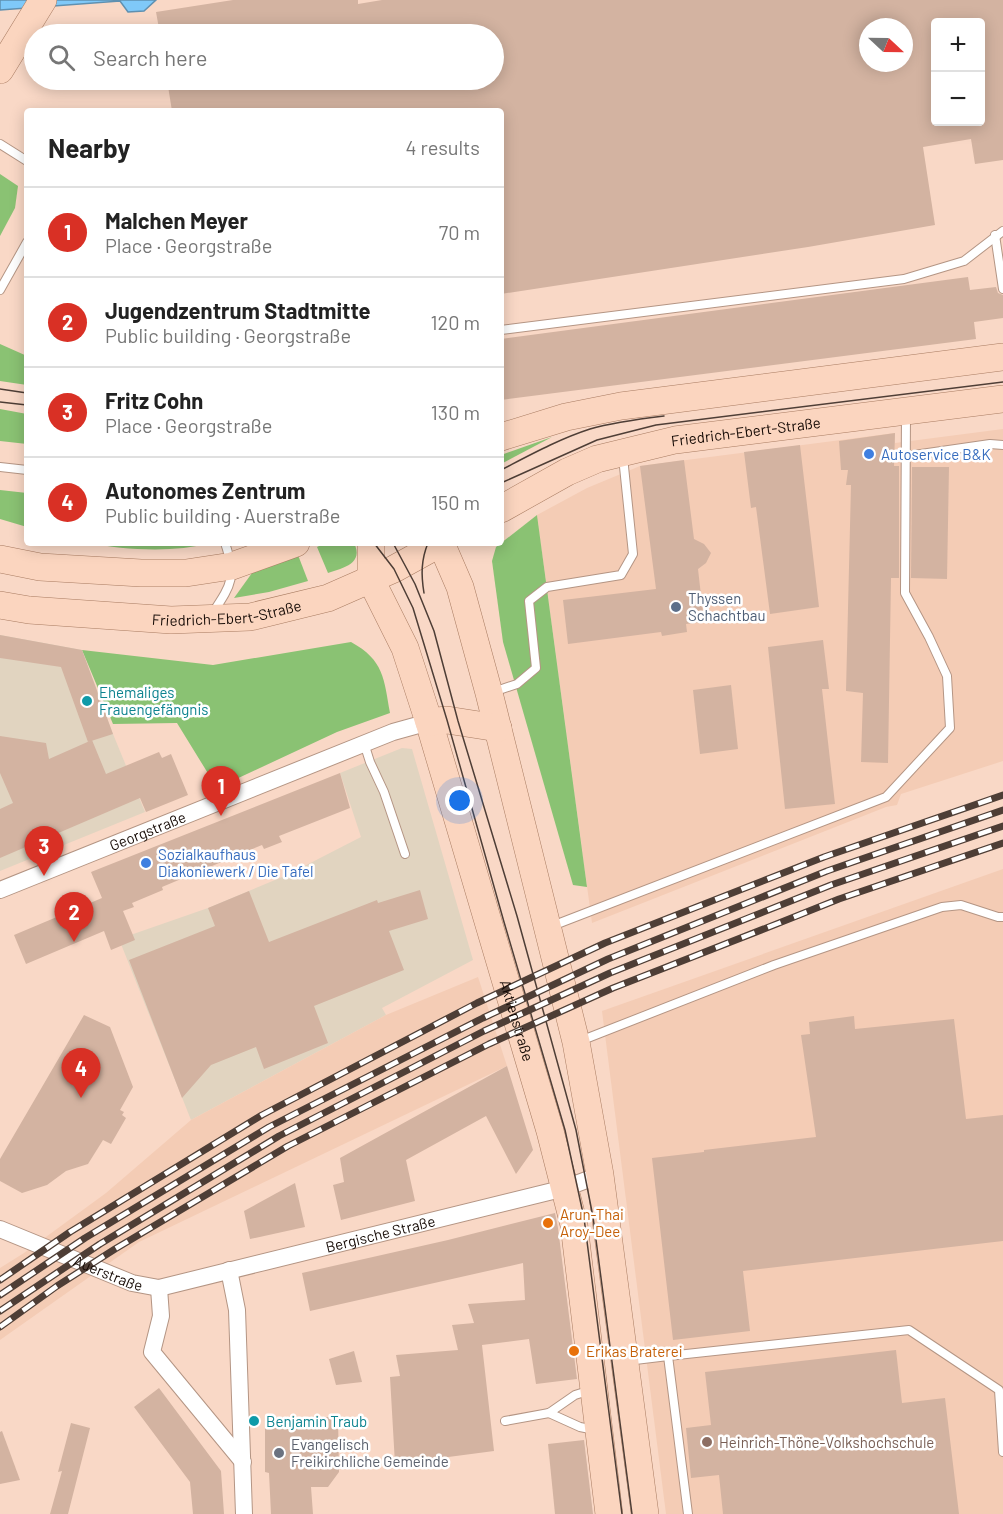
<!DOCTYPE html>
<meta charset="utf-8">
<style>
:root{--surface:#fff;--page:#f6f6f6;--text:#222;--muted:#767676;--line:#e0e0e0;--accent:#d93025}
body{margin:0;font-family:Barlow,sans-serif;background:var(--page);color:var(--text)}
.controls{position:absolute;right:18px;top:18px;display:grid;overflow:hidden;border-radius:6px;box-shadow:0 3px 15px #0003}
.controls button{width:54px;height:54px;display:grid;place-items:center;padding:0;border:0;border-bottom:2px solid var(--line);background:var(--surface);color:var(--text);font:30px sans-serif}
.compass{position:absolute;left:859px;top:18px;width:54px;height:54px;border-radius:50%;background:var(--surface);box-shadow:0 3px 15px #0003;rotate:112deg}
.you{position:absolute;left:460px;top:801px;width:21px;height:21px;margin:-15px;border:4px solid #fff;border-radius:50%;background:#1a73e8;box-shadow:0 0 0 9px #1a73e833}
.badge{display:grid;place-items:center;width:39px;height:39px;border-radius:50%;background:var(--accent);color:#fff;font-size:20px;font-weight:700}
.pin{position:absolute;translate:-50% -50px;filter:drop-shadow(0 2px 3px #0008)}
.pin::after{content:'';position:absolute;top:32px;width:21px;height:18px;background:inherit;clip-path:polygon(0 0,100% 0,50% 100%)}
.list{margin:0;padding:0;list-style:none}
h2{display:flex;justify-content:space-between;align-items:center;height:78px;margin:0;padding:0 24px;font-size:26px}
h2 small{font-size:20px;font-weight:400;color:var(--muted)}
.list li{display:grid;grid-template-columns:39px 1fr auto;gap:18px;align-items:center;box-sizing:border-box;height:90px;padding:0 24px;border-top:2px solid var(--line)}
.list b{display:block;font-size:22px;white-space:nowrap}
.list p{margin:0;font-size:20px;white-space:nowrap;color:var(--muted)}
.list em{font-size:20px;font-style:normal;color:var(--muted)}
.icon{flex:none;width:33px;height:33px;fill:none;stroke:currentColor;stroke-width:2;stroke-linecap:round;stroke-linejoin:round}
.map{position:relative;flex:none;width:1003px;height:1514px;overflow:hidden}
.search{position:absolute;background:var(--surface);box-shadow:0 3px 15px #0003;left:24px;top:24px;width:480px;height:66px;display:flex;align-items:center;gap:15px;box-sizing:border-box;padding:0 21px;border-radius:33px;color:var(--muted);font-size:22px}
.panel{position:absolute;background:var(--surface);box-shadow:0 3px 15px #0003;left:24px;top:108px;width:480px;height:438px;border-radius:6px}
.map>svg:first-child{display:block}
.commercial{fill:#e1d4c0}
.built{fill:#f4ccb5}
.green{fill:#8ac273}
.water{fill:#7fc9f9;stroke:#5f90b0;stroke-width:1.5}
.building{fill:#d3b3a1;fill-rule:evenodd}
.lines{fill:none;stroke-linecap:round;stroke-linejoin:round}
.lane-casing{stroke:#b49584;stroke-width:10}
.street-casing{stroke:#b49584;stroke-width:18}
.primary-casing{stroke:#a97c62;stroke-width:28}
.lane{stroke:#fff;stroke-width:8}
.street{stroke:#fff;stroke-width:16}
.primary{stroke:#fbd5bf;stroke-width:27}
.tram{stroke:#4e3e36;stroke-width:1.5}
.rail-casing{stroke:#4e3e36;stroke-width:7}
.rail{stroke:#fff;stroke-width:4.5;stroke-dasharray:14;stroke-linecap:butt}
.shop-dot{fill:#3f7fe0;stroke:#fff;stroke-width:2}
.service-dot{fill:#5c6f8a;stroke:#fff;stroke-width:2}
.culture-dot{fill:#0f9aa8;stroke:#fff;stroke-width:2}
.food-dot{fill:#e8710a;stroke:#fff;stroke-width:2}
.education-dot{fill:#8d6e63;stroke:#fff;stroke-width:2}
.worship-dot{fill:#6b7280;stroke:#fff;stroke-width:2}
.labels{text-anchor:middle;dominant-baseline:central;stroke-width:5;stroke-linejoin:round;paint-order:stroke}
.street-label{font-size:15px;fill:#150a05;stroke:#fff}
.shop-label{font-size:15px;fill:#366cbe;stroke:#fff;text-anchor:start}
.service-label{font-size:15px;fill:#4e5e75;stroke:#fff;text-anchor:start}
.culture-label{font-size:15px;fill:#0d838f;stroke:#fff;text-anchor:start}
.food-label{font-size:15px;fill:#c56008;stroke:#fff;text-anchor:start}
.education-label{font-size:15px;fill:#785e54;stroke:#fff;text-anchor:start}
.worship-label{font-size:15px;fill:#5b616d;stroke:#fff;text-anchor:start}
</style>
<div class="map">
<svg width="1003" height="1514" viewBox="0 0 1003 1514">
<rect width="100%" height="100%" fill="#f9d8c6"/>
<g class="commercial">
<polygon points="0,635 82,650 113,734 145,812 0,871"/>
<polygon points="402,748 412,749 473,960 382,1008 386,1015 191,1120 119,939 208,908 287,875 361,837 340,773"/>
</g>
<g class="built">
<polygon points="1003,429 1003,761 901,794 897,805 886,807 592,923 537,515 587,488 640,466 895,433 895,443"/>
<polygon points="1003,869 1003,1514 666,1514 602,1011"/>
<polygon points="478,977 507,1066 139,1242 0,1340 0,1268 24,1253 106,1193 191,1120 386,1015"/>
</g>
<g class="green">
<polygon points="0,174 18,186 15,208 0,236"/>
<polygon points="0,344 27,356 27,385 0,381"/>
<polygon points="0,409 27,414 27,444 0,441"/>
<polygon points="552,437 501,464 501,455"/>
<polygon points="0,490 27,493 27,527 0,519"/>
<polygon points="537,515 587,887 573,885 503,642 492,561 496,547"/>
<path d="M90,543h118c-31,10 -86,7 -118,0z"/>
<path d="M325,543h29c10,20 -10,25 -26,30l-11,-26z"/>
<polygon points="298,555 308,581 269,592 234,598 252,573"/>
<path d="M351,642c33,18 33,37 39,71l-53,19 -120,56 -40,-65 -64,1 -31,-74 131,15z"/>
</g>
<polygon class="water" points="0,0 156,0 144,11 128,12 120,1 0,10"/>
<g class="building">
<path d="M233,0h125v4l24,-4h621v160l-28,4 -4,-25 -48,8 12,78 -127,22 -307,47v-183h-329l-5,-31h327v-46h-334l-4,-22zM936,22h45v100h-45zM868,27h36v36h-36z"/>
<polygon points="968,277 970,290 996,287 998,293 1003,295 1003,318 974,322 976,339 501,400 501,339"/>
<polygon points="895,433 894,466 899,466 899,578 891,578 888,763 861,762 863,693 846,691 851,485 846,485 848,470 841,470 839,441"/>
<polygon points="800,445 819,607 770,614 756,507 751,508 744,452"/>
<polygon points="684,460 694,539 704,544 711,553 706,563 698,569 704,622 686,624 687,632 662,636 661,632 568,644 563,600 656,589 640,466"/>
<polygon points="912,467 949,467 947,579 911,578"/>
<polygon points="0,635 82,650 113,734 88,742 61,667 0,658"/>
<polygon points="823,640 829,689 822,689 835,804 785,809 768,647"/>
<polygon points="731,685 738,749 700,754 693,690"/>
<polygon points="0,736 46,743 49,759 92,740 106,774 159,752 162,758 171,754 188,795 146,812 140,798 0,858 0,809 13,803 0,773"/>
<polygon points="340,773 350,808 279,836 282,842 264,849 262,845 162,887 163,890 132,903 134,907 123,911 135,940 111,950 104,931 26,964 14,935 102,898 91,872"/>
<polygon points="420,890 428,919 389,931 404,970 314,1006 328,1043 264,1069 256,1047 211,1065 182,1098 129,960 215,926 208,908 249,891 269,942 377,900 378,903"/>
<polygon points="84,1015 110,1027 133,1087 120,1110 124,1112 122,1115 126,1118 111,1144 103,1140 88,1164 66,1171 47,1185 22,1193 0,1181 0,1159"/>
<polygon points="854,1016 855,1029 954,1019 966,1119 1003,1115 1003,1241 743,1271 750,1331 673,1340 652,1158 704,1152 704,1150 816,1137 801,1035 810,1034 809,1022"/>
<polygon points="507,1066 533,1150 516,1174 486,1116 406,1160 415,1201 341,1220 333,1185 344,1182 340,1158"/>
<polygon points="295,1183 305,1227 250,1239 244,1211"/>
<polygon points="555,1213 558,1228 577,1379 536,1384 529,1339 482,1345 494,1451 395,1464 390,1377 400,1376 396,1355 458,1350 452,1325 474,1323 468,1304 525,1300 523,1263 310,1311 302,1273 448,1240"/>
<polygon points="896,1350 902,1403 945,1398 959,1514 723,1514 719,1475 691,1478 686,1428 711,1425 705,1372"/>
<polygon points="354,1351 362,1382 336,1385 329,1359"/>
<polygon points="159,1388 221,1471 224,1514 193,1514 190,1482 134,1407"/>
<polygon points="265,1417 338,1417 339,1472 328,1487 311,1487 313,1514 271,1514 269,1473 265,1472"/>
<polygon points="71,1423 90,1428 68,1514 50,1514 62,1471 58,1472"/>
<polygon points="2,1431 20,1480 0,1484 0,1432"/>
<polygon points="584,1440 593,1514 555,1514 548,1444"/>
</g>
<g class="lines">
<g class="lane-casing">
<g id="lane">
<polyline points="0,144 27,161"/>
<polyline points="995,235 1003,289"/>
<polyline points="0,290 27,242"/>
<polyline points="501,330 904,279 964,261 1003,231"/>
<polyline points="907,456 990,444 1003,445"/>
<polyline points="0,467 27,470"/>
<path d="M212,614c19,-29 25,-36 13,-71"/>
<polyline points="493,692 517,684 536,668 529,601 547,587 621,575 633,554 623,457"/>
<polyline points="364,743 370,762 384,792 405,854"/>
<polyline points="552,926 886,797 950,728 947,676 929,637 905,593 906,414"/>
<polyline points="580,1041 774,965 942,907 961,905 998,917 1003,917"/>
<polyline points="668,1356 909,1330 999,1390 1003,1452"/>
<polyline points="627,1361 668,1356 688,1514"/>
<polyline points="549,1413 580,1427 595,1430"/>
<polyline points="505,1421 549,1413 575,1395 591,1390"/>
</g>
</g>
<g class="street-casing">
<g id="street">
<path id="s1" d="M0,890l393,-158 36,-10"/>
<path id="s2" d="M0,1229l132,54 27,5 406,-100 35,-13"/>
<polyline points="229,1270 237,1310 244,1514"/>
<polyline points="159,1288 161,1316 152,1352 243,1462"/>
</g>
</g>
<g class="primary-casing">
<g id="primary">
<polyline points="0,70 43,0"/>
<polyline points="501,437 566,417 621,406 1003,357"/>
<path id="s3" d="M501,509l66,-37 30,-13 78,-19 328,-41"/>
<path id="s4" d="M371,543v37l34,68 24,74 121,409 24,94 35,289"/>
<polyline points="441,543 460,587 489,693 576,1042 600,1175 645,1514"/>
<polyline points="0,559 40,567 141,573 186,573 232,566 296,543"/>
<path id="s5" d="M0,605l29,5 142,10 79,-3 78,-19 66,-29 47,-26"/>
<polyline points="429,722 447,720 498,728"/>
</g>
</g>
<use href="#lane" class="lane"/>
<use href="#street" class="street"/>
<use href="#primary" class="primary"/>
<g class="tram">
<polyline points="0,389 27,393"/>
<polyline points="0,402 27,405"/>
<path d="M501,470c29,-15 58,-31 89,-41 24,-7 49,-10 74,-13"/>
<polyline points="501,483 597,440 656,425 1003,382"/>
<polyline points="374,543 394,569 413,608 447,720 504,922 565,1130 584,1218 622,1514"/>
<polyline points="393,543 415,584 434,631 458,721 517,916 576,1130 593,1217 632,1514"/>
<path d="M424,593c-3,-18 -3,-33 4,-50"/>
</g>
<g class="rail-casing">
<g id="rail">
<polyline points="0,1280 70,1232 262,1115 477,1003 605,943 824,857 1003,795"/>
<polyline points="0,1295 85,1238 269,1127 483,1018 608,959 827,871 1003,810"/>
<polyline points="0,1311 100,1244 279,1136 484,1031 610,973 831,885 1003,826"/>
<polyline points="0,1327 57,1286 115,1249 288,1146 489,1044 613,988 779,923 839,899 1003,843"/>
</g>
</g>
<use href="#rail" class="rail"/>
</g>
<g class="shop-dot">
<circle cx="869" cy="454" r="6"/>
<circle cx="146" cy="863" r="6"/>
</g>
<circle class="service-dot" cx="676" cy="607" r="6"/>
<g class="culture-dot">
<circle cx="87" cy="701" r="6"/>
<circle cx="254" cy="1421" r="6"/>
</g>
<g class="food-dot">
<circle cx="548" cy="1223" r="6"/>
<circle cx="574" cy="1351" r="6"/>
</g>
<circle class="education-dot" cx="707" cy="1442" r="6"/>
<circle class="worship-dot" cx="279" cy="1453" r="6"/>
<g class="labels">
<g class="street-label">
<text stroke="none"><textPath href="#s3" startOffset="260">Friedrich-Ebert-Straße</textPath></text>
<text stroke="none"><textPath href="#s5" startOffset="228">Friedrich-Ebert-Straße</textPath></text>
<text stroke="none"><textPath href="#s1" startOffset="159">Georgstraße</textPath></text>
<text stroke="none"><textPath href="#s4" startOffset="502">Aktienstraße</textPath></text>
<text stroke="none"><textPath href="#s2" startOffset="398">Bergische Straße</textPath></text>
<text stroke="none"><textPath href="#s2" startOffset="117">Auerstraße</textPath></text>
</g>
<g class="shop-label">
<text x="881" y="454">Autoservice B&amp;K</text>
<text x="158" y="854">Sozialkaufhaus<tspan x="158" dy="17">Diakoniewerk / Die Tafel</tspan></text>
</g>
<g class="service-label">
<text x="688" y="598">Thyssen<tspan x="688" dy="17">Schachtbau</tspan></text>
</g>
<g class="culture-label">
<text x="99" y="692">Ehemaliges<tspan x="99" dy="17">Frauengefängnis</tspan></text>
<text x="266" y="1421">Benjamin Traub</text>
</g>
<g class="food-label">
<text x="560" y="1214">Arun-Thai<tspan x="560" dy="17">Aroy-Dee</tspan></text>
<text x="586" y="1351">Erikas Braterei</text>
</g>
<g class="education-label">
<text x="719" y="1442">Heinrich-Thöne-Volkshochschule</text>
</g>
<g class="worship-label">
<text x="291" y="1444">Evangelisch<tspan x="291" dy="17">Freikirchliche Gemeinde</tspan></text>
</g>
</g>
</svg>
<div class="controls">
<button>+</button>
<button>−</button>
</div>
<svg class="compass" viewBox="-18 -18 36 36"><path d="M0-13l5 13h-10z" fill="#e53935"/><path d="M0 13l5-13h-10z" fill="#767676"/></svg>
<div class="you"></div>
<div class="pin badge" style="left:221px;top:816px">1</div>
<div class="pin badge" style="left:74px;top:942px">2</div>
<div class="pin badge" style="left:44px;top:876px">3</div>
<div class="pin badge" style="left:81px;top:1098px">4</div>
<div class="search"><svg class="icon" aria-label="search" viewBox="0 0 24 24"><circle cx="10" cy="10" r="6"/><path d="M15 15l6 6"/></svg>Search here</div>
<section class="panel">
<h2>Nearby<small>4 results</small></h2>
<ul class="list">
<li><span class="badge">1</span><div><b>Malchen Meyer</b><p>Place · Georgstraße</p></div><em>70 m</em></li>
<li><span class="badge">2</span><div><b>Jugendzentrum Stadtmitte</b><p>Public building · Georgstraße</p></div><em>120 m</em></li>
<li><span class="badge">3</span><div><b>Fritz Cohn</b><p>Place · Georgstraße</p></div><em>130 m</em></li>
<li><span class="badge">4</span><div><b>Autonomes Zentrum</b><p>Public building · Auerstraße</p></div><em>150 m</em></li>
</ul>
</section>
</div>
